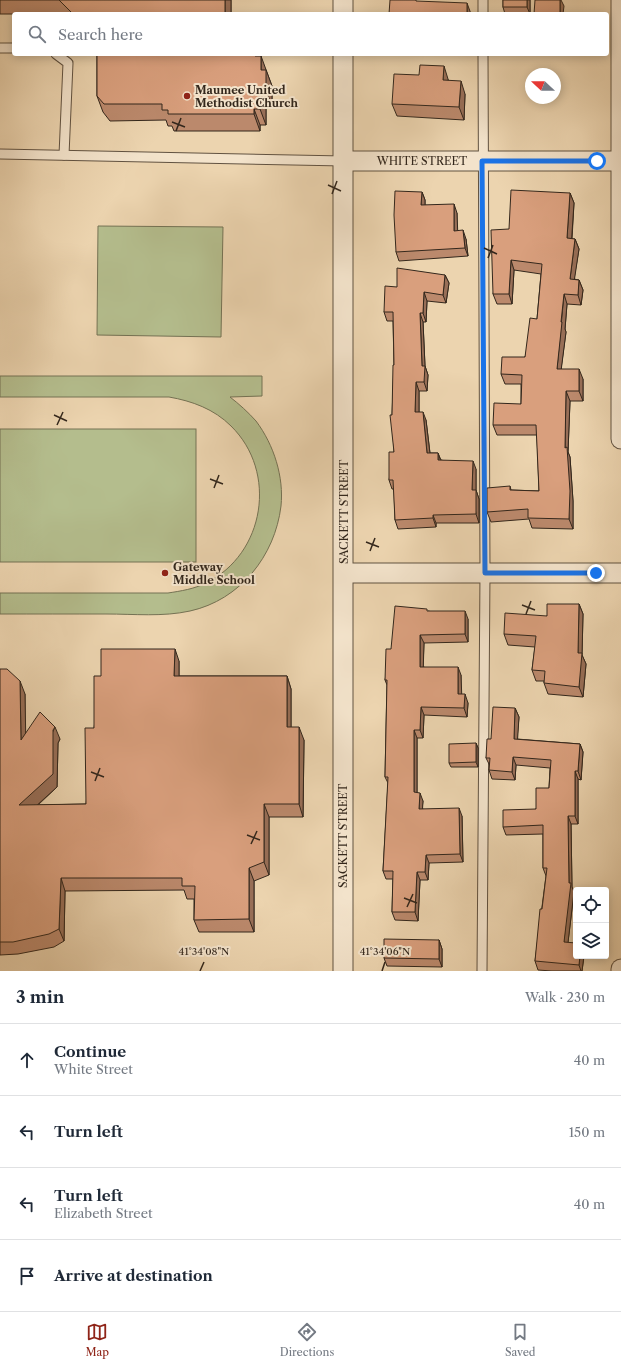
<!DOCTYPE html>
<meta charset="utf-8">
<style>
:root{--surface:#fff;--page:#f6f6f7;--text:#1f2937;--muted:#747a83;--line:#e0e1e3;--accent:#8f2418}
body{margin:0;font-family:"Libre Caslon Text",serif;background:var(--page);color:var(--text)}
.controls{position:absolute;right:12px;bottom:12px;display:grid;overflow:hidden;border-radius:4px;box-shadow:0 2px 10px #0003}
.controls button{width:36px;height:36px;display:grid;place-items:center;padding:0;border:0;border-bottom:1px solid var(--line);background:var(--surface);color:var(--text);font:20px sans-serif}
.compass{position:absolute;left:525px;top:68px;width:36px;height:36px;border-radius:50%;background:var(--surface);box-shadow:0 2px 10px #0003;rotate:292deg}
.stop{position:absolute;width:12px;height:12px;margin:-9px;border:3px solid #1a73e8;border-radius:50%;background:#fff}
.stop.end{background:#1a73e8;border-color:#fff;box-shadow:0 1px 4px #0008}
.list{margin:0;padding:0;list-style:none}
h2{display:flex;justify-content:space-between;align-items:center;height:52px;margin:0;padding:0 16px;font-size:17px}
h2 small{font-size:13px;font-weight:400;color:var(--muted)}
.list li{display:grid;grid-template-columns:26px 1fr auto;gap:12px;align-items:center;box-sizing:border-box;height:72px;padding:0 16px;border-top:1px solid var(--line)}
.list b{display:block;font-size:15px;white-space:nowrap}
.list p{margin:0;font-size:13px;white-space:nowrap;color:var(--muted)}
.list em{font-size:13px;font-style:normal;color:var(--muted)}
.icon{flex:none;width:22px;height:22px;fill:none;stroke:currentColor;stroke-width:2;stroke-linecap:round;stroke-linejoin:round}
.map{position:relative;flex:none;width:621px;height:971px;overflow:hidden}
.search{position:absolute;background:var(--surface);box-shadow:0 2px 10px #0003;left:12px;right:12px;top:12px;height:44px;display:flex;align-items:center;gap:10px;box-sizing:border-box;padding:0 14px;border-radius:4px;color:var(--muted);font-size:15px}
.sheet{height:340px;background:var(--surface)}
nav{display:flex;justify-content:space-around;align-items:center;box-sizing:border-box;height:56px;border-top:1px solid var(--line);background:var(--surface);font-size:11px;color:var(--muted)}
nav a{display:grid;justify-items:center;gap:2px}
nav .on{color:var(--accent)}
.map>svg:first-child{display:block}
.green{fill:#b4bd8d;stroke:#747254}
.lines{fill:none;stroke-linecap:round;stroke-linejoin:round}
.service-casing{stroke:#615241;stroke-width:11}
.minor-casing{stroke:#615241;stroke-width:21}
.service{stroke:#f3e3cb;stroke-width:9}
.minor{stroke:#f3e3cb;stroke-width:19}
.wall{fill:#bb896c;stroke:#33271c}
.shaded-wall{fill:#986f58;stroke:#33271c}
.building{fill:#d99f7d;stroke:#33271c}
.route{stroke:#1a73e8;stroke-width:5}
.ticks{fill:none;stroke:#33271c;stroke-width:1.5}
.poi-dot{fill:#8f2418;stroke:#f3e3cb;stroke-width:1.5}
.labels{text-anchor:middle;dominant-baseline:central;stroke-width:4;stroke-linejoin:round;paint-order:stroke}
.poi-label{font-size:11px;font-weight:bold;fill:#33271c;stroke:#f3e3cb;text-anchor:start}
.street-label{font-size:11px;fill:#33271c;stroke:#f3e3cb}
.ticks-label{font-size:10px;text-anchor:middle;fill:#33271c;stroke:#f3e3cb;stroke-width:4;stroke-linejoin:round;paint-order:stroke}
</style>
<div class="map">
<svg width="621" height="971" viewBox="0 0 621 971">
<rect width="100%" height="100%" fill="#ecd4af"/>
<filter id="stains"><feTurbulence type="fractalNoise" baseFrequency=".005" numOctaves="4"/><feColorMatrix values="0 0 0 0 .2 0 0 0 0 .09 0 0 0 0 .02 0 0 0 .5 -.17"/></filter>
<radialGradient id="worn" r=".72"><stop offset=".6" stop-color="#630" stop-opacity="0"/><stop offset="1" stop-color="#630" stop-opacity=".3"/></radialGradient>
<g class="green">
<polygon points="98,226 223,227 221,337 97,335"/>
<path d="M0,376h262v20l-32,1c9,7 18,15 26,24 18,24 28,56 25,85 -6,50 -41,94 -91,105 -27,6 -56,3 -84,3 -36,0 -71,0 -106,0v-21h168c13,-2 26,-4 38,-10 59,-29 72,-111 25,-157 -17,-17 -39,-25 -62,-29h-169z"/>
<rect x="0" y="429" width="196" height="133"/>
</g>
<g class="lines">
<g class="service-casing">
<g id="service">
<polyline points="483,14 483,0"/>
<polyline points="0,48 14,48"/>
<polyline points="56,54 68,63 64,155"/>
<polyline points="0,154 344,161"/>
<polyline points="482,971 485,573 483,54"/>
</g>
</g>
<g class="minor-casing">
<g id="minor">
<polyline points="343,0 343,14"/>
<polyline points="621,0 621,439"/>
<path id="s1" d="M344,161h277"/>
<polyline points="344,573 621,573"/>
<polyline points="343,971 343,54"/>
<polyline points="621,971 621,969"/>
</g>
</g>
<use href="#service" class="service"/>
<use href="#minor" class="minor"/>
</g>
<g class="wall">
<rect x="0" y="0" width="231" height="14"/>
<polygon points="503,0 530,0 530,14 505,14 503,7"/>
<polygon points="97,54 256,54 266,70 272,86 272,106 266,106 266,125 260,125 260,131 174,131 172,126 168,126 166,120 110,121 103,112 97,96"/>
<polygon points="448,79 448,80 465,94 464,120 397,116 392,104"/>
<polygon points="422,192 425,200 425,205 457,213 457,230 466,239 468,256 399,261 396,252"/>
<polygon points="570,193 574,203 572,239 575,239 579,249 574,279 579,280 583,290 581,305 567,304 565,329 566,332 561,369 583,379 583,401 570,401 568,452 570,457 573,501 573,529 532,528 529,519 491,522 487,512 510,486 511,490 539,491 537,435 497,435 493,425 521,404 521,384 505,384 501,374 525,357 537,319 541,274 514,270 512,304 497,304 493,294 509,229"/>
<polygon points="445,275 449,283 446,303 427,301 426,322 423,322 425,366 428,375 427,391 419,391 419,412 426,420 430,453 438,453 441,460 476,469 476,490 479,499 479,523 436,523 436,527 398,529 395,520 394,489 392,489 389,480 394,452 392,415 394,365 393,321 387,321 384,312 397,287"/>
<polygon points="579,604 583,614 582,655 586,664 583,697 548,694 544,683 544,681 536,681 532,670 535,647 508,645 504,634 547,616"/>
<polygon points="428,611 468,619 468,642 424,643 423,667 461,675 461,694 468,703 467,717 424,715 423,738 417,738 417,793 423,801 422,809 462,816 463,862 429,863 428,880 420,880 418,921 395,920 392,912 393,879 386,879 383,871 388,783 385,777 387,685 385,680 391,649"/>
<polygon points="179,661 179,676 287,676 291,689 291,727 304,740 303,817 269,817 269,875 254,881 254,932 199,932 194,920 194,899 187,899 184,890 65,891 64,941 54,947 18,954 0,955 0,669 25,694 25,733 60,739 58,743 57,787 38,805 86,804 94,728 101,676"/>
<polygon points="515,708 519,717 517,739 580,744 583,752 581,780 578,779 578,824 571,824 572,887 574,892 568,942 576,956 584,956 582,971 552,971 538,970 535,961 546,876 543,868 543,834 506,835 503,827 536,809 549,788 550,768 516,765 515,780 492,779 489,770 490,766 486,758 491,739"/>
<polygon points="476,743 478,748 478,767 451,767 449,763"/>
<polygon points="439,940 442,949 442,967 387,966 384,958"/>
</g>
<g class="shaded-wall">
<rect x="225" y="0" width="6" height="14"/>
<polygon points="527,0 530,0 530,14 527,7"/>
<polygon points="560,0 561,0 564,6 563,14 560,14"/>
<polygon points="467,3 471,14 467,14"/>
<polygon points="261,56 272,86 272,106 266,90 261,70"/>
<polygon points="444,66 448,79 448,93 443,80"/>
<polygon points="461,81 465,94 464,120 459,107"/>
<polygon points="260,90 266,106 266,125 260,109"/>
<polygon points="254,109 260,125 260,131 254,114"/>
<polygon points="422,192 425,200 425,214 421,205"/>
<polygon points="570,193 574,203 571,248 567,238"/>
<polygon points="454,204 457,213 458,239 454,231"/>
<polygon points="463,230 466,239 468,256 465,248"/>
<polygon points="575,239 579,249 573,289 570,279"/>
<polygon points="511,260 514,270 512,304 509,294"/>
<polygon points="445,275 449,283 446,303 443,295"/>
<polygon points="579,280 583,290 581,305 578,295"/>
<polygon points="424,292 427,301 426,322 423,313"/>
<polygon points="564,294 567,304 565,329 566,332 560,379 557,369"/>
<polygon points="420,313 423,322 425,366 428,375 427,391 424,382 422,366"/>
<polygon points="579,369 583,379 583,401 579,391"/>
<polygon points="416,382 419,391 419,421 415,412"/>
<polygon points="566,391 570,401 568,452 570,457 573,501 573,529 569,519 565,448"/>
<polygon points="423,412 426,420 431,462 427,453"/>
<polygon points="438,453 441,462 438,460"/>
<polygon points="473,461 476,469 476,490 479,499 479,523 476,514 472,490"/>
<polygon points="433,515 436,523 436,527 433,518"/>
<polygon points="579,604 583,614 582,655 586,664 583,697 579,687 578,653"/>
<polygon points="465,611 468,619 468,642 465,634"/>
<polygon points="420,635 424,643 423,676 420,667"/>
<polygon points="175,649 179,661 179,689 174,676"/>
<polygon points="458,667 461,675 462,702 458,694"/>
<polygon points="287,676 291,689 291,740 287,727"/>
<polygon points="20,681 25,694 26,752 21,740"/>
<polygon points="465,694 468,703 467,717 464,708"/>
<polygon points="421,707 424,715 423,738 420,730"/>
<polygon points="515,708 519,717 517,748 514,739"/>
<polygon points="55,727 60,739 58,743 57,787 24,817 19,805"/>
<polygon points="299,727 304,740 303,817 299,804"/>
<polygon points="414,730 417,738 417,801 414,792"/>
<polygon points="476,743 478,748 478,767 476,762"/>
<polygon points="580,744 583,752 581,780 578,771"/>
<polygon points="513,757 516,765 515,780 512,772"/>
<polygon points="575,771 578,779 578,824 575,816"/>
<polygon points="420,793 423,801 422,817 419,809"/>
<polygon points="264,804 269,817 269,875 264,862"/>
<polygon points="459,808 462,816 463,862 460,854"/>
<polygon points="568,816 571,824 572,887 574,892 567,951 564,942 569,883"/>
<polygon points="426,855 429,863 428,880 425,872"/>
<polygon points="249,868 254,881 254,932 249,919"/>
<polygon points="417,872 420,880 418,921 415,912"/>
<polygon points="61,878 65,891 64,941 59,929"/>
<polygon points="439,940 442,949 442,967 439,959"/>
<polygon points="580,956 584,956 582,971 581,971 579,965"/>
</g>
<g class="building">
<polygon points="59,0 225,0 225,14 73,14"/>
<polygon points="390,0 416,0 416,1 467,3 467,14 389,14"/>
<rect x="503" y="0" width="24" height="7"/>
<polygon points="535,0 560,0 560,14 534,14"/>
<polygon points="97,54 255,54 255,56 261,56 261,70 266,70 266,90 260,90 260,109 254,109 254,114 168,114 168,110 162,110 162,104 104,104 97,96"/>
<polygon points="420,65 444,66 443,80 461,81 459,107 392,104 394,74 419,75"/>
<polygon points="511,190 570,193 567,238 575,239 570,279 579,280 578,295 564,294 561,322 562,322 557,369 579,369 579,391 566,391 565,448 567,447 570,491 569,519 528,518 528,509 487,512 487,488 510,486 510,490 539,491 536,425 493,425 494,403 521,404 522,375 501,374 502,357 525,357 530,318 537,319 542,264 511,260 509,294 493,294 491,230 509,229"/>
<polygon points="395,191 422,192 421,205 454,204 454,231 463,230 465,248 396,252 394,215"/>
<polygon points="397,268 445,275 443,295 424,292 423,313 420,313 422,366 425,366 424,382 416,382 415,412 423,412 427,453 438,453 438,460 473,461 472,490 476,490 476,514 433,515 433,518 395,520 393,480 389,480 389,452 394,452 390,415 392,415 393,365 394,365 393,312 384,312 385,286 397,287"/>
<polygon points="547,604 579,604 578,653 582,653 579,687 544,683 545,671 532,670 536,636 504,634 505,613 547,616"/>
<polygon points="395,606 427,609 427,611 465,611 465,634 420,635 420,667 458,667 458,694 465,694 464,708 421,707 420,730 414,730 414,792 420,793 419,809 459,808 460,854 426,855 425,872 417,872 415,912 392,912 393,871 383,871 388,777 385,777 387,680 385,680 386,649 391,649"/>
<polygon points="101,649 175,649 174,676 287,676 287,727 299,727 299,804 264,804 264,862 249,868 249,919 194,920 195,886 182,886 182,878 61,878 59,929 49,934 13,942 0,942 0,669 7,669 20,681 21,740 40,712 55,727 53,730 53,774 19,805 86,804 85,728 94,728 94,676 101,676"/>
<polygon points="493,707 515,708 514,739 580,744 578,771 575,771 575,816 568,816 569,883 571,883 564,942 576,943 576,956 580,956 579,965 535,961 540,909 542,909 547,868 543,868 543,825 503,827 503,810 536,809 536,788 549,788 551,760 513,757 512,772 489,770 490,758 486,758 487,739 491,739"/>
<polygon points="476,743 476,762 449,763 449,744"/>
<polygon points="384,939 439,940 439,959 384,958"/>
</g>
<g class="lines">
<polyline class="route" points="596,573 485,573 482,161 597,161"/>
</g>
<path class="ticks" d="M172,122l13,5M176,131l5,-13M328,185l13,6M332,194l5,-13M484,248l13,6M488,258l5,-13M54,415l13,6M57,425l6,-13M210,479l13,5M214,488l5,-13M366,542l13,5M370,551l5,-13M522,605l13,5M526,614l5,-13M91,772l13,5M95,781l5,-13M247,835l13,5M251,844l6,-13M404,898l13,5M407,907l6,-13M200,971l4,-9M382,971l3,-9"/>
<g class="poi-dot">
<circle cx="187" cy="96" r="4"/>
<circle cx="165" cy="573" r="4"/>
</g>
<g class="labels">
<g class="poi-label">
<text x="195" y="90">Maumee United<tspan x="195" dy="13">Methodist Church</tspan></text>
<text x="173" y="567">Gateway<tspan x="173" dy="13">Middle School</tspan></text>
</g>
<g class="street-label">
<text stroke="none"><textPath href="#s1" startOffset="78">WHITE STREET</textPath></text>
<text transform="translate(344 512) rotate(-90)">SACKETT STREET</text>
<text transform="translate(343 836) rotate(-90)">SACKETT STREET</text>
</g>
</g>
<g class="ticks-label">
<text x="204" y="955">41°34'08"N</text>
<text x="385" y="955">41°34'06"N</text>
</g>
<rect width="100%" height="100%" filter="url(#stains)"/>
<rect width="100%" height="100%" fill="url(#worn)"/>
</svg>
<div class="controls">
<button><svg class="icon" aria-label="locate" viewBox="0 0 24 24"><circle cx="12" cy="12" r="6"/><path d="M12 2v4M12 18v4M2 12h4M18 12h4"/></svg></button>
<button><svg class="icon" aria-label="layers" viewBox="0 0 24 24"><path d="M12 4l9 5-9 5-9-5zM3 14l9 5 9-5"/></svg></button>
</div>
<svg class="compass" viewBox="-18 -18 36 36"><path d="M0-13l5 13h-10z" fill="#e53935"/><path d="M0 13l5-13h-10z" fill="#747a83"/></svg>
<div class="stop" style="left:597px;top:161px"></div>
<div class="stop end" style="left:596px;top:573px"></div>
<div class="search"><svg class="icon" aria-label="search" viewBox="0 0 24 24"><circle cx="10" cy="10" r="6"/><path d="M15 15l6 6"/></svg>Search here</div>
</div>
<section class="sheet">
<h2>3 min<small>Walk · 230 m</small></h2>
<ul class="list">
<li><svg class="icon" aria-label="ahead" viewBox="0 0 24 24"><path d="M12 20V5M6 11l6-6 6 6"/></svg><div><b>Continue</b><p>White Street</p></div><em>40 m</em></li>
<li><svg class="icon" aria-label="left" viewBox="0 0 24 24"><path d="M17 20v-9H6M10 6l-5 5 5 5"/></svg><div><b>Turn left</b></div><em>150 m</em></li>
<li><svg class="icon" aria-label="left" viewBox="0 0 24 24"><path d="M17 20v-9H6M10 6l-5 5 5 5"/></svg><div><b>Turn left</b><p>Elizabeth Street</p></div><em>40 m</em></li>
<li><svg class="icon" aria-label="arrive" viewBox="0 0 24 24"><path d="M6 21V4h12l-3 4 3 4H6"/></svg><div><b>Arrive at destination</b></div></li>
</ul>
</section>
<nav>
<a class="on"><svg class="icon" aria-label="map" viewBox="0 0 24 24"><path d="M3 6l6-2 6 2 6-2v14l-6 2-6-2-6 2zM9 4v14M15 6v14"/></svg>Map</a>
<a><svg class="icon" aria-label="directions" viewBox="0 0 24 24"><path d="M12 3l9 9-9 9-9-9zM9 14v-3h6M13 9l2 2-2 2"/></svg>Directions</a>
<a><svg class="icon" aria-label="saved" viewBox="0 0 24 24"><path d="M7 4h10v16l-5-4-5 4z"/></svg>Saved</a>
</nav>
